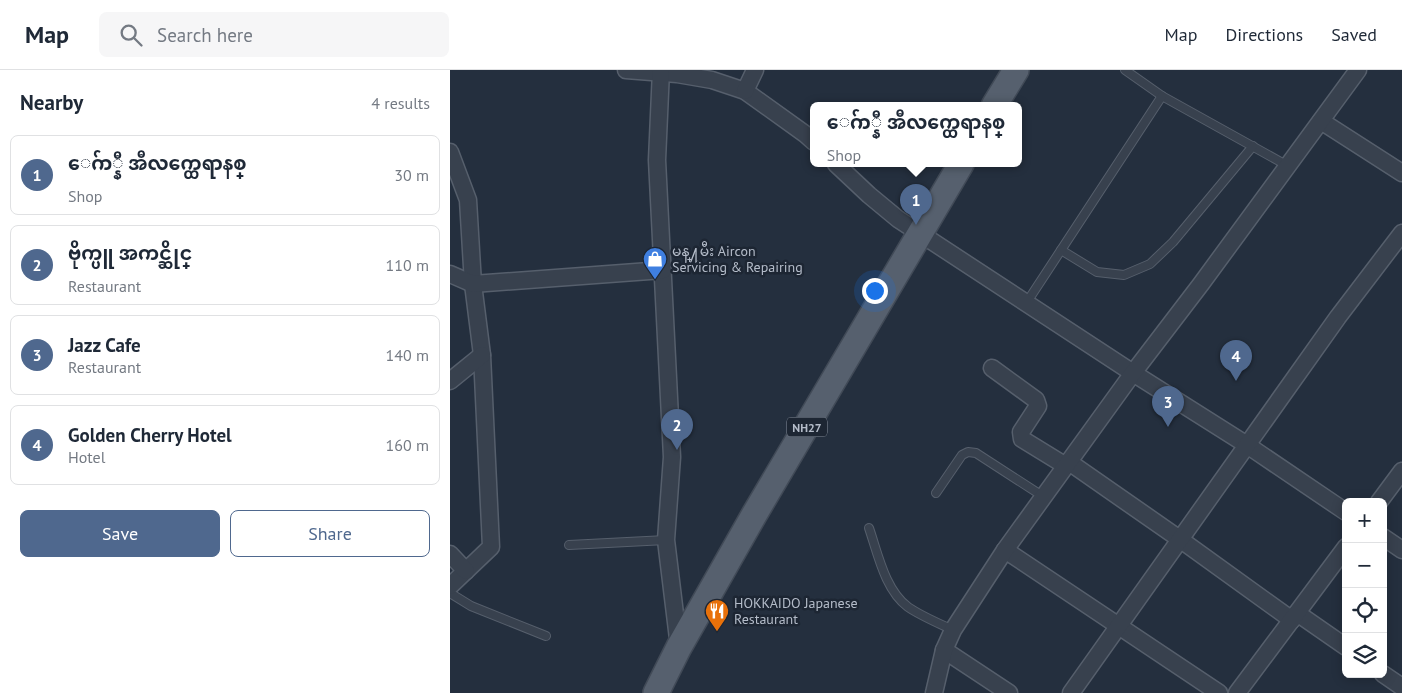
<!DOCTYPE html>
<meta charset="utf-8">
<style>
:root{--surface:#fff;--page:#f6f6f7;--text:#1f2937;--muted:#747a83;--line:#e0e1e3;--accent:#4f688e}
body{margin:0;font-family:"PT Sans","Noto Sans Myanmar",sans-serif;background:var(--page);color:var(--text)}
.controls{position:absolute;right:15px;bottom:15px;display:grid;overflow:hidden;border-radius:8px;box-shadow:0 2px 12px #0003}
.controls button{width:45px;height:45px;display:grid;place-items:center;padding:0;border:0;border-bottom:1px solid var(--line);background:var(--surface);color:var(--text);font:25px sans-serif}
.you{position:absolute;left:424px;top:220px;width:18px;height:18px;margin:-12px;border:4px solid #fff;border-radius:50%;background:#1a73e8;box-shadow:0 0 0 8px #1a73e833}
.badge{display:grid;place-items:center;width:32px;height:32px;border-radius:50%;background:var(--accent);color:#fff;font-size:16px;font-weight:700}
.pin{position:absolute;translate:-50% -41px;filter:drop-shadow(0 1px 2px #0008)}
.pin::after{content:'';position:absolute;top:26px;width:18px;height:15px;background:inherit;clip-path:polygon(0 0,100% 0,50% 100%)}
.popup{position:absolute;left:360px;top:32px;width:212px;height:65px;box-sizing:border-box;display:grid;place-content:center;border-radius:8px;background:var(--surface);filter:drop-shadow(0 1px 4px #0005);font-size:16px;white-space:nowrap;color:var(--muted)}
.popup b{font-size:19px;color:var(--text)}
.popup::after{content:'';position:absolute;left:50%;top:100%;margin-left:-10px;border:10px solid transparent;border-top-color:var(--surface)}
.list{margin:0;padding:0;list-style:none}
h2{display:flex;justify-content:space-between;align-items:center;height:65px;margin:0;padding:0 20px;font-size:21px}
h2 small{font-size:16px;font-weight:400;color:var(--muted)}
.list li{display:grid;grid-template-columns:32px 1fr auto;gap:15px;align-items:center;box-sizing:border-box;height:80px;margin:0 10px 10px;padding:0 10px;border:1px solid var(--line);border-radius:8px}
.list b{display:block;font-size:19px;white-space:nowrap}
.list p{margin:0;font-size:16px;white-space:nowrap;color:var(--muted)}
.list em{font-size:16px;font-style:normal;color:var(--muted)}
.actions{display:flex;gap:10px;padding:15px 20px}
.actions a{flex:1;padding:11px 0;border:1px solid var(--accent);border-radius:8px;text-align:center;font-size:18px;color:var(--accent)}
.actions .main{background:var(--accent);color:#fff}
.icon{flex:none;width:28px;height:28px;fill:none;stroke:currentColor;stroke-width:2;stroke-linecap:round;stroke-linejoin:round}
.map{position:relative;flex:none;width:952px;height:623px;overflow:hidden}
header{display:flex;align-items:center;gap:30px;box-sizing:border-box;height:70px;padding:0 25px;background:var(--surface);border-bottom:1px solid var(--line)}
header strong{font-size:24px}
nav{display:flex;gap:28px;margin-inline-start:auto;font-size:18px}
.search{width:350px;height:45px;background:var(--page);display:flex;align-items:center;gap:12px;box-sizing:border-box;padding:0 18px;border-radius:8px;color:var(--muted);font-size:19px}
main{display:flex}
aside{flex:1;background:var(--surface)}
.map>svg:first-child{display:block}
.lines{fill:none;stroke-linecap:round;stroke-linejoin:round}
.lane-casing{stroke:#565f6c;stroke-width:10}
.street-casing{stroke:#565f6c;stroke-width:19}
.primary-casing{stroke:#414a57;stroke-width:28}
.lane{stroke:#38414e;stroke-width:8}
.street{stroke:#38414e;stroke-width:16}
.primary{stroke:#56606e;stroke-width:25}
.labels{text-anchor:middle;dominant-baseline:central;stroke-width:5;stroke-linejoin:round;paint-order:stroke}
.shield{fill:#1d2633;stroke:#878f9c;stroke-width:1}
.shield-label{font-size:12px;font-weight:bold;fill:#b4bcc9}
.poi-label{font-size:14px;fill:#b4bcc9;stroke:#1d2633;text-anchor:start}
</style>
<header>
<strong>Map</strong>
<div class="search"><svg class="icon" aria-label="search" viewBox="0 0 24 24"><circle cx="10" cy="10" r="6"/><path d="M15 15l6 6"/></svg>Search here</div>
<nav><a>Map</a><a>Directions</a><a>Saved</a></nav>
</header>
<main>
<aside>
<h2>Nearby<small>4 results</small></h2>
<ul class="list">
<li><span class="badge">1</span><div><b>ေဂ်ာ္နီ အီလက္ထေရာနစ္</b><p>Shop</p></div><em>30 m</em></li>
<li><span class="badge">2</span><div><b>ဗိုက္ပူ အကင္ဆိုင္</b><p>Restaurant</p></div><em>110 m</em></li>
<li><span class="badge">3</span><div><b>Jazz Cafe</b><p>Restaurant</p></div><em>140 m</em></li>
<li><span class="badge">4</span><div><b>Golden Cherry Hotel</b><p>Hotel</p></div><em>160 m</em></li>
</ul>
<div class="actions"><a class="main">Save</a><a>Share</a></div>
</aside>
<div class="map">
<svg width="952" height="623" viewBox="0 0 952 623">
<rect width="100%" height="100%" fill="#242f3e"/>
<g class="lines">
<g class="lane-casing">
<g id="lane">
<polyline points="675,0 712,26 838,96"/>
<polyline points="611,180 647,202 674,205 700,194 723,172 803,76"/>
<polyline points="577,232 712,26"/>
<polyline points="486,423 512,385 518,382 526,383 594,427"/>
<path d="M419,458c9,26 16,62 39,79 13,9 30,16 45,23"/>
<polyline points="119,475 216,470"/>
<polyline points="0,523 21,536 96,566"/>
</g>
</g>
<g class="street-casing">
<g id="street">
<polyline points="176,0 227,4 262,10 295,21 355,64 364,72"/>
<polyline points="211,0 207,90 222,387 216,470 229,577"/>
<polyline points="295,21 305,0"/>
<polyline points="871,51 952,103"/>
<polyline points="0,82 18,130 23,214 32,285 41,477 0,516"/>
<polyline points="386,94 419,125 448,149 683,303 797,375 896,442"/>
<polyline points="0,204 23,214 213,200"/>
<polyline points="542,298 586,330 588,336 571,362 572,369 616,396"/>
<polyline points="0,311 32,285"/>
<polyline points="619,392 731,470 842,550"/>
<polyline points="929,432 952,401"/>
<polyline points="933,467 952,480"/>
<polyline points="555,480 769,623"/>
<polyline points="0,484 16,501"/>
<polyline points="847,543 896,577"/>
<polyline points="494,580 559,623"/>
<polyline points="933,604 952,617"/>
<polyline points="484,623 494,580 503,560 555,480 683,303 751,214 908,0"/>
<polyline points="621,623 888,247 952,163"/>
<polyline points="787,623 896,477"/>
</g>
</g>
<g class="primary-casing">
<g id="primary">
<polyline points="544,36 566,0"/>
<polyline points="206,623 229,577 304,445 511,94"/>
</g>
</g>
<use href="#lane" class="lane"/>
<use href="#street" class="street"/>
<use href="#primary" class="primary"/>
</g>
<defs>
<g id="shop-pin" transform="scale(1.25)"><path d="M0 17L-7.5 6A9.5 9.5 0 1 1 7.5 6Z" fill="#3f7fe0" stroke="#1d2633"/><path d="M-5-2.5h2.3a2.7 3.5 0 0 1 5.4 0H5L5.5 6h-11ZM-1.5-2.5h3a1.5 2.3 0 0 0-3 0Z" fill="#fff"/></g>
<g id="restaurant-pin" transform="scale(1.25)"><path d="M0 17L-7.5 6A9.5 9.5 0 1 1 7.5 6Z" fill="#e8710a" stroke="#1d2633"/><path d="M-5-6h1v4h1v-4h1v4h1v-4h1v5L-1.5 .5V6h-2V.5L-5-1ZM5-6V6H3V1.5H1.5Q1.5-4 5-6Z" fill="#fff"/></g>
</defs>
<g fill-rule="evenodd">
<use href="#shop-pin" x="205" y="189"/>
<use href="#restaurant-pin" x="267" y="541"/>
</g>
<g class="labels">
<rect class="shield" x="337" y="347.5" width="40" height="19" rx="4"/>
<g class="shield-label">
<text x="357" y="357">NH27</text>
</g>
<g class="poi-label">
<text x="222" y="181">မန္႔မီး Aircon<tspan x="222" dy="16">Servicing &amp; Repairing</tspan></text>
<text x="284" y="533">HOKKAIDO Japanese<tspan x="284" dy="16">Restaurant</tspan></text>
</g>
</g>
</svg>
<div class="controls">
<button>+</button>
<button>−</button>
<button><svg class="icon" aria-label="locate" viewBox="0 0 24 24"><circle cx="12" cy="12" r="6"/><path d="M12 2v4M12 18v4M2 12h4M18 12h4"/></svg></button>
<button><svg class="icon" aria-label="layers" viewBox="0 0 24 24"><path d="M12 4l9 5-9 5-9-5zM3 14l9 5 9-5"/></svg></button>
</div>
<div class="you"></div>
<div class="pin badge" style="left:466px;top:155px">1</div>
<div class="popup"><b>ေဂ်ာ္နီ အီလက္ထေရာနစ္</b>Shop</div>
<div class="pin badge" style="left:227px;top:380px">2</div>
<div class="pin badge" style="left:718px;top:357px">3</div>
<div class="pin badge" style="left:786px;top:311px">4</div>
</div>
</main>
